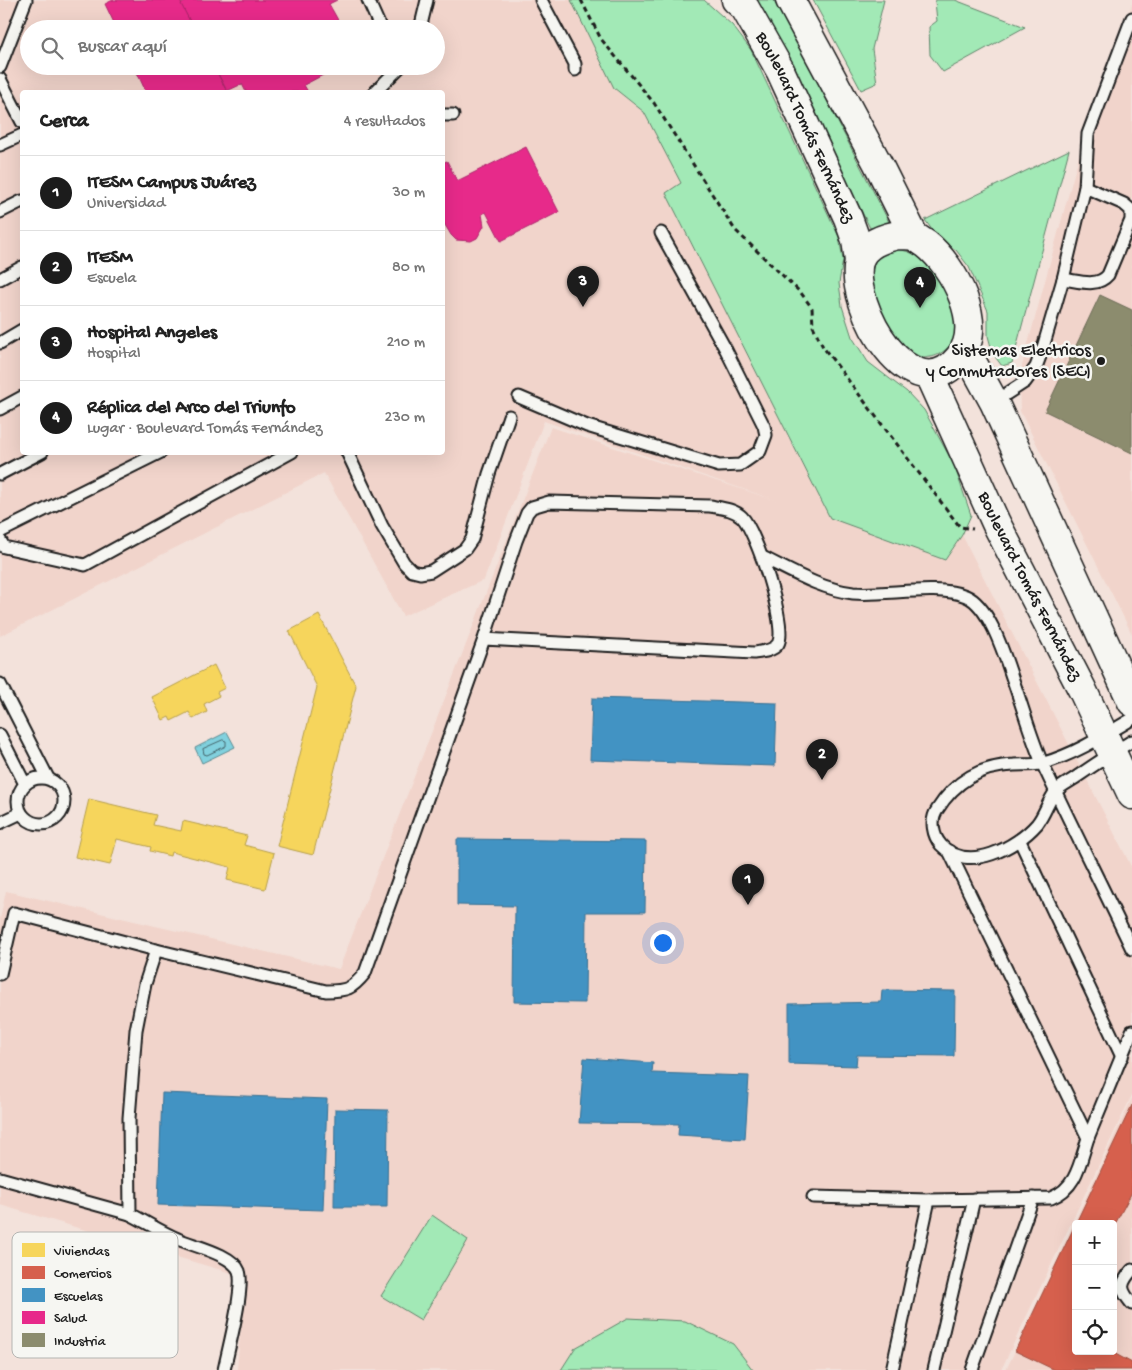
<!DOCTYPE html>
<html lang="es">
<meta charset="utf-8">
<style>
:root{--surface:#fff;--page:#f6f6f6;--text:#222;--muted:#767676;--line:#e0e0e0;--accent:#1c1c1c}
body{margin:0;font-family:"Gochi Hand",sans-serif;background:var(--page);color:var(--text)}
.controls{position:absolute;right:15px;bottom:15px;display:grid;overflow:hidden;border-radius:5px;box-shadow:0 5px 20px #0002}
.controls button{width:45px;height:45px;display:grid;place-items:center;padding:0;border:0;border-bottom:1px solid var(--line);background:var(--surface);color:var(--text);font:25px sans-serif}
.you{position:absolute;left:662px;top:942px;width:18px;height:18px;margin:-12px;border:4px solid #fff;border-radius:50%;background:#1a73e8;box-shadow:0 0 0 8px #1a73e833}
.badge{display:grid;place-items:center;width:32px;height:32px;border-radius:50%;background:var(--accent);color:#fff;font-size:16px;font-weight:700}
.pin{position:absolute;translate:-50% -41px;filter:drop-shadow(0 1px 2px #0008)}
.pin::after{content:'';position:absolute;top:26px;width:18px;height:15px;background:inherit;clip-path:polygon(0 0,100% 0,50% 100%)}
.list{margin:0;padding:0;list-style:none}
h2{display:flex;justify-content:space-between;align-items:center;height:65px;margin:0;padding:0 20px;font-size:21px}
h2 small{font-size:16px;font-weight:400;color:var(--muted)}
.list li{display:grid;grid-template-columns:32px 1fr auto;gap:15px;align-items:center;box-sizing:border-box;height:75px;padding:0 20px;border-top:1px solid var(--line)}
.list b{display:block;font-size:19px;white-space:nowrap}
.list p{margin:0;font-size:16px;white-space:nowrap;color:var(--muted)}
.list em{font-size:16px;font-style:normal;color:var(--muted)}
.icon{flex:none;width:28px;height:28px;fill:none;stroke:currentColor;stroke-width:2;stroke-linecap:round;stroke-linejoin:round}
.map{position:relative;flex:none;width:1132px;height:1370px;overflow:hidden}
.search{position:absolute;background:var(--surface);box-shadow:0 5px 20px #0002;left:20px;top:20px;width:425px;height:55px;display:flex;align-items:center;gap:12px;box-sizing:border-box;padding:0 18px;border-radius:28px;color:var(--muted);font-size:19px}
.panel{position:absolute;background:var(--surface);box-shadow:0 5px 20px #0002;left:20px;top:90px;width:425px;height:365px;border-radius:5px}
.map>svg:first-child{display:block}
.built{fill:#f1d4cb;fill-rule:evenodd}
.green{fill:#a2e9b6;stroke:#5f8269}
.water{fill:#81d1de;stroke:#598990}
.homes{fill:#f6d55c;stroke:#b59e49}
.shops{fill:#d6604d;stroke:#9e4c3e}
.schools{fill:#4393c3;stroke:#376f91}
.health{fill:#e7298a;stroke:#aa2569}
.industry{fill:#8c8c6e;stroke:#6a6a55}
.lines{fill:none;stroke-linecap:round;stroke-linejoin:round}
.shore{stroke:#44646a;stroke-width:1}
.lane-casing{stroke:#1c1c1c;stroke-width:15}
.secondary-casing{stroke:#1c1c1c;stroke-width:31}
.path{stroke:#1c1c1c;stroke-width:3;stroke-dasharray:5 4;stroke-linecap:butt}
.lane{stroke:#f6f6f2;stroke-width:11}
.secondary{stroke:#f6f6f2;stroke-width:28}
.poi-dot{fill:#1c1c1c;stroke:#f6f6f2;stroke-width:2}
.labels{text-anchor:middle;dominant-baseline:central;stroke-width:5;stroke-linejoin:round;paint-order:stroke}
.street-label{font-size:18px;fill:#1c1c1c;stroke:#f6f6f2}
.poi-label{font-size:18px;fill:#1c1c1c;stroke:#f6f6f2;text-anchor:end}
.key{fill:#f6f6f2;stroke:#b5b5b2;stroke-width:1}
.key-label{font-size:14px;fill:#1c1c1c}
</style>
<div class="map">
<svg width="1132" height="1370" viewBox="0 0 1132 1370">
<rect width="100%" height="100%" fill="#f3e2db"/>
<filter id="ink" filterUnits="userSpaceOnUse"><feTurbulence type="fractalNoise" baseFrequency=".02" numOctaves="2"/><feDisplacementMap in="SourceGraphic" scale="10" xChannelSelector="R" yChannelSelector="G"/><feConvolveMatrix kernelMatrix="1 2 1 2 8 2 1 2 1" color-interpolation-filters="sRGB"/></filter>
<g filter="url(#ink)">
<g class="built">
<path d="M0,0h571l43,88 30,24 37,71 -15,10 164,325 115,42 17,-25 170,333v227l-131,275h-764l8,-93 -245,-72v-286l6,-28 333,78 212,-542 227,74 -234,-80 -60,159 -81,36 -79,-143 -324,163zM29,29h407v37h-407zM22,92h420v360h-420z"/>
<polygon points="1132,4 1132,634 1020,411 1019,377 1080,152"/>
<path d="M1132,1098v272h-126l9,-19zM1076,1224h37v127h-37z"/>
</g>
<g class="green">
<polygon points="571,0 704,0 732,25 751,50 839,237 843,260 839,283 842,306 852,337 868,362 907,392 924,410 954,465 971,515 962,535 945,560 830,518 666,193 681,183 644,112 614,88"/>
<polygon points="751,0 774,0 779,7 890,224 870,228 769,27"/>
<polygon points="813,0 884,0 872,49 877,83 861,90"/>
<polygon points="937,0 955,0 1025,27 943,72 930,55 929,27 937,21 935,1"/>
<polygon points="1069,150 1012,363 1002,366 993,354 988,336 988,311 969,267 956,250 940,241 925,220"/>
<path d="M892,249c28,0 49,24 59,49 5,10 6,23 8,34 -41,75 -107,-37 -82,-73 4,-5 9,-7 15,-10z"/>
<polygon points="432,1215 468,1240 421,1320 381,1296"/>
<polygon points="628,1318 685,1321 733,1344 753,1370 561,1370 575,1348"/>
</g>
<polygon class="water" points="227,732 235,747 202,763 195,748"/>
<g class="homes">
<polygon points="319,615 356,686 313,855 277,846 317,687 289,631"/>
<polygon points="214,665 225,688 217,692 219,696 204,704 207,712 193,719 189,712 171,721 169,717 163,720 152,697"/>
<polygon points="89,799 156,815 153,825 181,831 183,821 247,836 244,845 274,853 265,889 227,880 230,867 171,852 170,856 150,851 151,847 117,839 110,865 75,857"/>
</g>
<polygon class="shops" points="1132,1105 1132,1192 1113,1228 1113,1224 1076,1224 1076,1301 1072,1307 1076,1317 1076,1351 1110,1351 1132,1363 1132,1370 1055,1370 1015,1351"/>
<g class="schools">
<polygon points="592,698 777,703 775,766 590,760"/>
<polygon points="457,839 646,841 645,912 586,912 585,1003 514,1002 515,906 457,905"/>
<polygon points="882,990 955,991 954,1056 857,1055 856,1066 789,1064 789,1004 881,1002"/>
<polygon points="584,1058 653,1063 652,1073 749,1076 745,1139 678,1135 679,1124 579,1123"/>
<polygon points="162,1093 327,1099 323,1210 158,1205"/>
<polygon points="335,1109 388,1110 387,1207 334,1207"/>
</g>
<g class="health">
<polygon points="113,0 180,0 194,29 117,29 105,4"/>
<polygon points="189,0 337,0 329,4 343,29 194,29 181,4"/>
<polygon points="134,66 214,66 227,92 146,92"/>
<polygon points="214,66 340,66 304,85 308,92 246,92 242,84 227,91"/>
<polygon points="526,147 559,212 501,241 486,212 482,214 484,226 477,238 471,241 456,240 451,235 442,220 442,163 447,161 457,181"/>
</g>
<polygon class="industry" points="1100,295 1132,310 1132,453 1045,411"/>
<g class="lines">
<polygon class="shore" points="223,740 226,741 226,746 207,755 204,754 203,749"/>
<g class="lane-casing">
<g id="lane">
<polyline points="368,0 381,29"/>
<polyline points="541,0 575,64 575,70"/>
<polyline points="420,29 427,0"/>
<polyline points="0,67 26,0"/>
<polyline points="0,79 22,122"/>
<polyline points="375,92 401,66"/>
<polyline points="442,115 453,115"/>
<polyline points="0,145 22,135"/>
<polyline points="0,212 22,201"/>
<polyline points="0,279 22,267"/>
<path d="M1063,279c16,2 34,9 45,-4l23,-55v-10l-7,-6 -39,-17"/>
<polyline points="0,343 22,330"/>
<polyline points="519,397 587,426 719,466 740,465 760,451 766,435 764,426 726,350 661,233"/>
<polyline points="994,402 1025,382 1036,367 1042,351 1063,279 1085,187 1088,134 1132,18"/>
<polyline points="0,409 22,397"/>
<polyline points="347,452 382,526 404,563 412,571 420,573 431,571 465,549 472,539 489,474 509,416"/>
<polyline points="0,474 42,452"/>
<polyline points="0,532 161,452"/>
<polyline points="0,540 4,547 85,565 292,452"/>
<path d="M762,557c29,14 58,32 91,36 32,3 84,-9 113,3 24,10 39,61 47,84 10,28 18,58 30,85 29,62 60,123 89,184"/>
<polyline points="0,684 48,778"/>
<path d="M1132,719c-27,16 -57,35 -88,44 -8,3 -20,1 -30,2 -34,1 -59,16 -77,45 -7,10 -4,26 4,35 27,29 76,2 96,-21 8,-10 11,-23 19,-33 5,-5 13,-9 19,-13 19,-13 37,-25 57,-37"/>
<polyline points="0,735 25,784"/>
<circle cx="41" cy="801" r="23"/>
<polyline points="0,823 21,813"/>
<polyline points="1020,841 1122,1057"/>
<polyline points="0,974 14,913 156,950"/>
<polyline points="1088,1138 1132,1031"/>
<polyline points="0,1178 130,1214"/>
<path d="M813,1197l116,3 122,-2c26,-10 29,-36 37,-60l-139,-287"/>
<path d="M1132,1270c-13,15 -12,19 0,34"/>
<path d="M224,1370c4,-20 21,-82 15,-99 -7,-17 -46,-25 -61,-32 -17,-7 -32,-17 -48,-25l-1,-96 7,-88 9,-46 11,-34 170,41c21,0 26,-2 39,-18l119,-334 32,-98 11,-28 5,-6 17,-5 161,4c11,2 24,3 32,11 14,14 46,110 36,127 -5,7 -16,8 -24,9l-270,-14"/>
<polyline points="892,1370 929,1200"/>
<polyline points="934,1370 974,1199"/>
<polyline points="972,1370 1033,1198"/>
</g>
</g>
<g class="secondary-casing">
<g id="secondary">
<path id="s1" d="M736,0l9,8 35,62 68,148 8,22 3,21"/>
<polyline points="790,0 878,164 914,236"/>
<path d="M898,235c5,0 11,0 15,1 4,1 9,6 13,8 28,22 60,82 33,114 -47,58 -111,-52 -100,-97 5,-17 24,-23 39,-26z"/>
<polyline points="965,349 994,402 1132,702"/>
<path id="s2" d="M929,375l67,148 86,166 50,106"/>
</g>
</g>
<polyline class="path" points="581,0 601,39 654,103 735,230 801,293 812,308 813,326 823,347 960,527 973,529"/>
<use href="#lane" class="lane"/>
<use href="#secondary" class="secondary"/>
</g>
</g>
<circle class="poi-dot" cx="1101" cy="361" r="5"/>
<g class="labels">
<g class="street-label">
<text stroke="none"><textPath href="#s1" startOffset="146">Boulevard Tomás Fernández</textPath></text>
<text stroke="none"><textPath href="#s2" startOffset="234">Boulevard Tomás Fernández</textPath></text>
</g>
<g class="poi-label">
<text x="1091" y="351">Sistemas Electricos<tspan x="1091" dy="21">y Conmutadores (SEC)</tspan></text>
</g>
</g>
<rect x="12" y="1232" width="166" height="126" rx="8" class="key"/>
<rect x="22" y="1243" width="23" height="14" fill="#f6d55c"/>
<rect x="22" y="1266" width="23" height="13" fill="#d6604d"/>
<rect x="22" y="1288" width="23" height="14" fill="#4393c3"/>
<rect x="22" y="1311" width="23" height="13" fill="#e7298a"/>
<rect x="22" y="1333" width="23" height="14" fill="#8c8c6e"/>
<g class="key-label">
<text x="54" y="1255">Viviendas</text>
<text x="54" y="1277">Comercios</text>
<text x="54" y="1300">Escuelas</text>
<text x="54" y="1322">Salud</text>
<text x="54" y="1345">Industria</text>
</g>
</svg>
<div class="controls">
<button>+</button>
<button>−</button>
<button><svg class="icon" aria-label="locate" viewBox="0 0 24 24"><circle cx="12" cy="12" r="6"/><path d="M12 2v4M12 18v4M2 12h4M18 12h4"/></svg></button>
</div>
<div class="you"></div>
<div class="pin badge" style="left:748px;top:905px">1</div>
<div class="pin badge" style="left:822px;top:780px">2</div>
<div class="pin badge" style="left:583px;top:307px">3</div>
<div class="pin badge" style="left:920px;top:308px">4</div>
<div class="search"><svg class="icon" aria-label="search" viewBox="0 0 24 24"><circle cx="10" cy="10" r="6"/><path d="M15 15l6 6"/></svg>Buscar aquí</div>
<section class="panel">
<h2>Cerca<small>4 resultados</small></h2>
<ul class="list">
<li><span class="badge">1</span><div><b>ITESM Campus Juárez</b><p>Universidad</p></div><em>30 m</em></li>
<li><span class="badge">2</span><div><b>ITESM</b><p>Escuela</p></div><em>80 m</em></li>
<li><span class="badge">3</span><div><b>Hospital Angeles</b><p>Hospital</p></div><em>210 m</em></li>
<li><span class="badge">4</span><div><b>Réplica del Arco del Triunfo</b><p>Lugar · Boulevard Tomás Fernández</p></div><em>230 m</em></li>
</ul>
</section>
</div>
